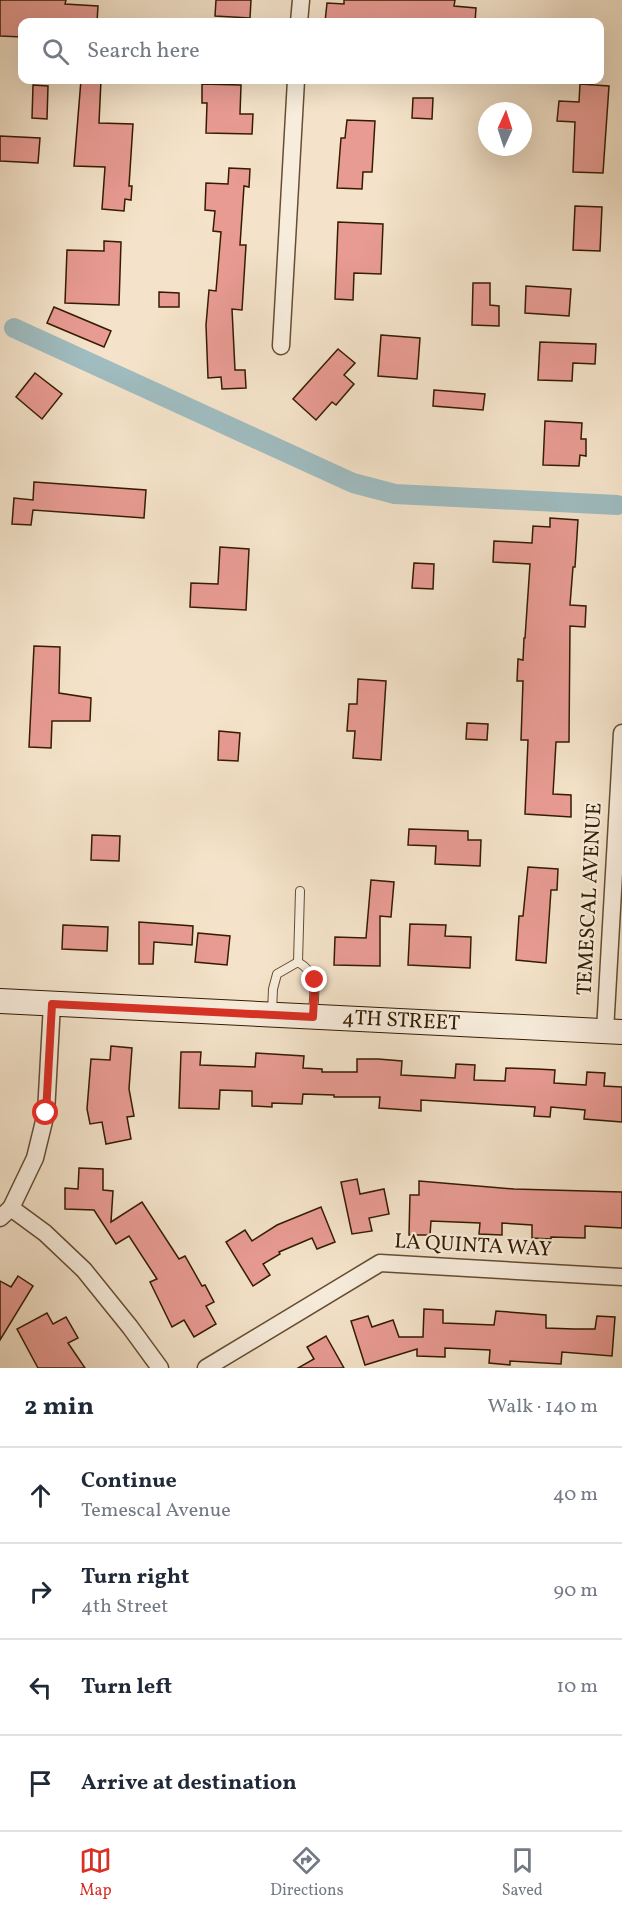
<!DOCTYPE html>
<meta charset="utf-8">
<style>
:root{--surface:#fff;--page:#f6f6f7;--text:#1f2937;--muted:#747a83;--line:#e0e1e3;--accent:#d93025}
body{margin:0;font-family:Vollkorn,serif;background:var(--page);color:var(--text)}
.compass{position:absolute;left:478px;top:102px;width:54px;height:54px;border-radius:50%;background:var(--surface);box-shadow:0 6px 24px #0002;rotate:3deg}
.stop{position:absolute;width:18px;height:18px;margin:-14px;border:4px solid #d93025;border-radius:50%;background:#fff}
.stop.end{background:#d93025;border-color:#fff;box-shadow:0 2px 6px #0008}
.list{margin:0;padding:0;list-style:none}
h2{display:flex;justify-content:space-between;align-items:center;height:78px;margin:0;padding:0 24px;font-size:26px}
h2 small{font-size:20px;font-weight:400;color:var(--muted)}
.list li{display:grid;grid-template-columns:39px 1fr auto;gap:18px;align-items:center;box-sizing:border-box;height:96px;padding:0 24px;border-top:2px solid var(--line)}
.list b{display:block;font-size:22px;white-space:nowrap}
.list p{margin:0;font-size:20px;white-space:nowrap;color:var(--muted)}
.list em{font-size:20px;font-style:normal;color:var(--muted)}
.icon{flex:none;width:33px;height:33px;fill:none;stroke:currentColor;stroke-width:2;stroke-linecap:round;stroke-linejoin:round}
.map{position:relative;flex:none;width:622px;height:1368px;overflow:hidden}
.search{position:absolute;background:var(--surface);box-shadow:0 6px 24px #0002;left:18px;right:18px;top:18px;height:66px;display:flex;align-items:center;gap:15px;box-sizing:border-box;padding:0 21px;border-radius:12px;color:var(--muted);font-size:22px}
.sheet{height:462px;background:var(--surface)}
nav{display:flex;justify-content:space-around;align-items:center;box-sizing:border-box;height:84px;border-top:2px solid var(--line);background:var(--surface);font-size:16px;color:var(--muted)}
nav a{display:grid;justify-items:center;gap:3px}
nav .on{color:var(--accent)}
.map>svg:first-child{display:block}
.lines{fill:none;stroke-linecap:round;stroke-linejoin:round}
.canal{stroke:#9fbcc0;stroke-width:20}
.building{fill:#e89b93;stroke:#351c01;stroke-width:1.5}
.lane-casing{stroke:#654e33;stroke-width:10}
.street-casing{stroke:#654e33;stroke-width:19}
.secondary-casing{stroke:#351c01;stroke-width:26}
.lane{stroke:#f8eddd;stroke-width:8}
.street{stroke:#f8eddd;stroke-width:16}
.secondary{stroke:#f8eddd;stroke-width:24}
.route{stroke:#d93025;stroke-width:8}
.labels{text-anchor:middle;dominant-baseline:central;stroke-width:4.5;stroke-linejoin:round;paint-order:stroke}
.street-label{font-size:21px;fill:#351c01;stroke:#f8eddd}
</style>
<div class="map">
<svg width="622" height="1368" viewBox="0 0 622 1368">
<rect width="100%" height="100%" fill="#f4e3ca"/>
<filter id="stains"><feTurbulence type="fractalNoise" baseFrequency=".00333" numOctaves="4"/><feColorMatrix values="0 0 0 0 .2 0 0 0 0 .09 0 0 0 0 .02 0 0 0 .5 -.17"/></filter>
<radialGradient id="worn" r=".72"><stop offset=".6" stop-color="#630" stop-opacity="0"/><stop offset="1" stop-color="#630" stop-opacity=".3"/></radialGradient>
<g class="lines">
<polyline class="canal" points="14,328 353,483 395,494 617,505"/>
</g>
<g class="building">
<polygon points="0,0 66,0 65,4 98,6 97,22 22,22 22,37 0,36"/>
<polygon points="216,0 251,0 250,18 215,16"/>
<polygon points="344,0 455,0 454,6 476,8 475,22 325,22 327,3 344,4"/>
<polygon points="81,80 101,80 99,123 133,124 129,186 132,186 131,200 125,199 124,211 102,209 105,167 74,166"/>
<polygon points="202,84 241,85 240,114 253,114 252,134 206,133 207,103 202,103"/>
<polygon points="580,84 609,86 603,173 573,172 575,122 557,121 559,101 579,102"/>
<polygon points="33,85 48,86 47,119 32,118"/>
<polygon points="413,98 433,98 432,119 412,118"/>
<polygon points="347,120 375,121 372,172 363,172 362,189 337,188 341,138 345,138"/>
<polygon points="0,136 40,138 38,163 0,161"/>
<polygon points="229,168 250,169 249,187 244,186 240,245 246,245 242,310 232,309 235,370 245,370 246,388 222,389 221,377 208,378 206,325 209,290 216,291 221,232 213,231 215,211 205,210 206,183 228,184"/>
<polygon points="575,206 602,207 600,251 573,250"/>
<polygon points="338,222 383,224 381,274 354,273 353,300 335,299"/>
<polygon points="104,241 121,242 119,305 65,303 67,250 104,251"/>
<polygon points="473,283 490,283 490,305 499,306 499,326 472,325"/>
<polygon points="526,286 571,289 569,316 525,313"/>
<polygon points="159,292 179,293 179,307 159,307"/>
<polygon points="54,307 111,331 104,347 47,323"/>
<polygon points="381,335 420,338 417,379 378,376"/>
<polygon points="540,342 596,344 595,364 573,363 572,381 538,380"/>
<polygon points="338,349 355,363 344,375 354,384 336,405 332,402 316,420 293,399"/>
<polygon points="35,373 62,394 42,419 16,397"/>
<polygon points="434,390 485,394 483,410 433,406"/>
<polygon points="545,421 582,423 581,439 586,439 586,456 580,455 579,466 543,465"/>
<polygon points="34,482 146,490 144,518 33,510 31,525 12,524 14,498 33,500"/>
<polygon points="550,518 578,520 575,567 573,567 570,605 586,606 585,627 570,626 569,742 556,742 553,794 571,795 571,817 525,814 528,740 521,740 523,681 517,681 518,659 523,660 524,638 525,638 530,564 493,562 494,541 532,543 533,526 550,527"/>
<polygon points="220,547 249,549 246,610 190,607 191,583 218,584"/>
<polygon points="414,563 434,564 433,589 412,588"/>
<polygon points="34,646 60,647 59,693 91,698 90,721 52,721 51,748 29,747"/>
<polygon points="358,679 386,681 381,760 353,758 355,731 347,731 349,704 357,704"/>
<polygon points="467,723 488,724 487,740 466,739"/>
<polygon points="219,731 240,733 238,761 218,760"/>
<polygon points="409,829 468,831 468,840 481,840 480,866 435,864 436,846 408,845"/>
<polygon points="92,835 120,836 119,861 91,860"/>
<polygon points="528,867 558,869 557,890 551,890 546,963 516,960 519,916 523,916"/>
<polygon points="371,880 394,882 391,917 380,916 380,966 334,965 335,937 366,938"/>
<polygon points="139,922 193,926 192,945 154,942 153,964 139,964"/>
<polygon points="410,924 446,925 445,936 471,937 470,968 408,965"/>
<polygon points="63,925 108,927 107,951 62,949"/>
<polygon points="198,933 230,936 227,965 195,962"/>
<polygon points="111,1046 132,1048 129,1089 134,1116 127,1117 131,1139 106,1144 102,1122 90,1124 87,1109 91,1059 110,1060"/>
<polygon points="181,1052 201,1052 200,1065 255,1067 256,1053 304,1056 303,1068 322,1069 322,1072 357,1072 357,1059 378,1059 402,1061 401,1075 455,1078 456,1064 475,1065 474,1080 505,1081 506,1068 537,1069 555,1070 554,1083 586,1085 587,1072 605,1073 604,1086 622,1087 622,1122 584,1119 585,1110 551,1107 550,1117 534,1116 535,1107 421,1100 421,1111 379,1108 380,1097 334,1097 334,1095 303,1094 302,1104 272,1103 272,1107 252,1106 252,1091 220,1090 219,1109 179,1108"/>
<polygon points="79,1168 103,1169 103,1190 113,1191 111,1222 142,1202 179,1259 185,1256 202,1286 205,1285 214,1302 206,1306 216,1324 194,1337 184,1320 172,1327 150,1282 157,1279 129,1236 116,1244 94,1210 65,1209 65,1188 78,1189"/>
<polygon points="357,1179 360,1194 384,1189 389,1214 369,1218 372,1231 352,1234 341,1182"/>
<polygon points="419,1181 514,1189 622,1192 622,1228 585,1226 585,1238 551,1237 551,1239 532,1238 532,1225 502,1223 502,1235 479,1234 480,1223 431,1221 430,1235 409,1235 410,1195 419,1195"/>
<polygon points="321,1207 335,1242 317,1249 312,1238 279,1252 280,1254 263,1264 270,1275 253,1286 226,1242 245,1230 252,1241 277,1225"/>
<polygon points="18,1276 33,1286 0,1340 0,1281 11,1287"/>
<polygon points="424,1309 443,1310 443,1323 494,1325 496,1311 546,1315 546,1328 574,1329 595,1329 597,1316 615,1317 612,1356 562,1352 561,1364 510,1361 510,1365 489,1363 490,1350 445,1348 445,1357 417,1356 417,1349 365,1365 351,1321 368,1316 372,1327 393,1320 399,1337 423,1337"/>
<polygon points="47,1313 53,1324 66,1317 78,1338 68,1343 85,1368 38,1368 17,1329"/>
<polygon points="326,1336 344,1368 298,1368 314,1359 307,1347"/>
</g>
<g class="lines">
<g class="lane-casing">
<g id="lane">
<path d="M300,891l-2,71c22,13 16,29 15,52"/>
<polyline points="272,1012 273,989 277,974 298,962"/>
</g>
</g>
<g class="street-casing">
<g id="street">
<polyline points="299,22 301,0"/>
<polyline points="281,346 296,80"/>
<polyline points="605,1031 622,733"/>
<polyline points="11,1208 45,1233 84,1270 130,1327 160,1368"/>
<polyline points="0,1218 11,1208 35,1158 46,1113 52,1004"/>
<polyline points="206,1368 380,1263 622,1277"/>
</g>
</g>
<g class="secondary-casing">
<polyline id="secondary" points="0,1001 622,1032"/>
</g>
<use href="#lane" class="lane"/>
<use href="#street" class="street"/>
<use href="#secondary" class="secondary"/>
</g>
<g class="lines">
<polyline class="route" points="46,1113 52,1004 313,1017 315,980"/>
</g>
<g class="labels">
<g class="street-label">
<text transform="translate(590 899) rotate(-87)">TEMESCAL AVENUE</text>
<text transform="translate(401 1021) rotate(3)">4TH STREET</text>
<text transform="translate(473 1246) rotate(3)">LA QUINTA WAY</text>
</g>
</g>
<rect width="100%" height="100%" filter="url(#stains)"/>
<rect width="100%" height="100%" fill="url(#worn)"/>
</svg>
<svg class="compass" viewBox="-18 -18 36 36"><path d="M0-13l5 13h-10z" fill="#e53935"/><path d="M0 13l5-13h-10z" fill="#747a83"/></svg>
<div class="stop" style="left:46px;top:1113px"></div>
<div class="stop end" style="left:315px;top:980px"></div>
<div class="search"><svg class="icon" aria-label="search" viewBox="0 0 24 24"><circle cx="10" cy="10" r="6"/><path d="M15 15l6 6"/></svg>Search here</div>
</div>
<section class="sheet">
<h2>2 min<small>Walk · 140 m</small></h2>
<ul class="list">
<li><svg class="icon" aria-label="ahead" viewBox="0 0 24 24"><path d="M12 20V5M6 11l6-6 6 6"/></svg><div><b>Continue</b><p>Temescal Avenue</p></div><em>40 m</em></li>
<li><svg class="icon" aria-label="right" viewBox="0 0 24 24"><path d="M7 20v-9h11M14 6l5 5-5 5"/></svg><div><b>Turn right</b><p>4th Street</p></div><em>90 m</em></li>
<li><svg class="icon" aria-label="left" viewBox="0 0 24 24"><path d="M17 20v-9H6M10 6l-5 5 5 5"/></svg><div><b>Turn left</b></div><em>10 m</em></li>
<li><svg class="icon" aria-label="arrive" viewBox="0 0 24 24"><path d="M6 21V4h12l-3 4 3 4H6"/></svg><div><b>Arrive at destination</b></div></li>
</ul>
</section>
<nav>
<a class="on"><svg class="icon" aria-label="map" viewBox="0 0 24 24"><path d="M3 6l6-2 6 2 6-2v14l-6 2-6-2-6 2zM9 4v14M15 6v14"/></svg>Map</a>
<a><svg class="icon" aria-label="directions" viewBox="0 0 24 24"><path d="M12 3l9 9-9 9-9-9zM9 14v-3h6M13 9l2 2-2 2"/></svg>Directions</a>
<a><svg class="icon" aria-label="saved" viewBox="0 0 24 24"><path d="M7 4h10v16l-5-4-5 4z"/></svg>Saved</a>
</nav>
